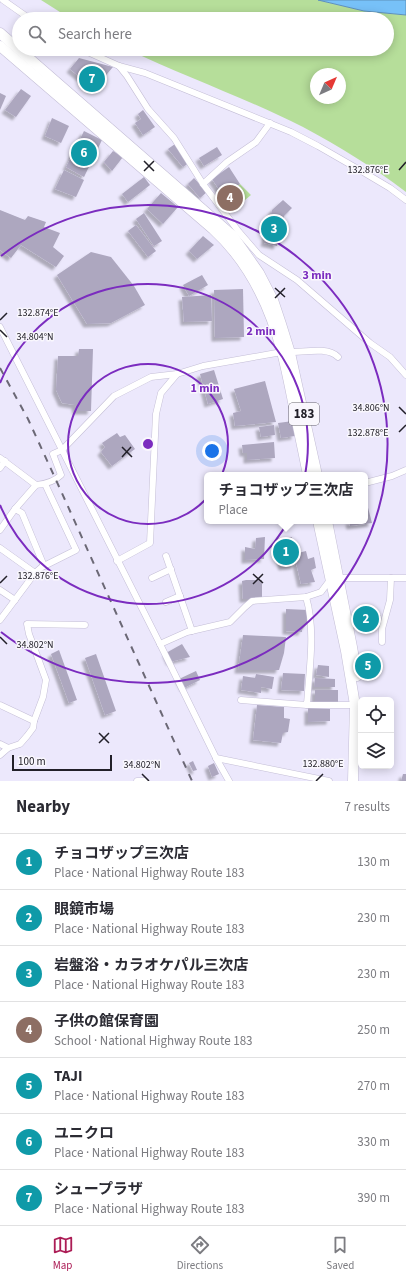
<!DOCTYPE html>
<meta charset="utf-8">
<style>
:root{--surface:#fff;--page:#f2f2f3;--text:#2b2b33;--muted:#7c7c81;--line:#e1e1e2;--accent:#ac1d56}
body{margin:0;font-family:"Source Sans 3","Noto Sans JP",sans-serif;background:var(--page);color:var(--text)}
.controls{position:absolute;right:12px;bottom:12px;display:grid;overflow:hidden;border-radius:6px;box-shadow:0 2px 10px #0003}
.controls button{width:36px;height:36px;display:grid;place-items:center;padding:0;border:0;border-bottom:1px solid var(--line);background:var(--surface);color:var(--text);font:20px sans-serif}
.compass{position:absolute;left:310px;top:68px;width:36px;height:36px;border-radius:50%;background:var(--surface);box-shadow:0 2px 10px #0003;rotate:44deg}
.scale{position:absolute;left:12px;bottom:10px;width:100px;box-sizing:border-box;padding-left:4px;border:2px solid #222029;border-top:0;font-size:11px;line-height:14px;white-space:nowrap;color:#222029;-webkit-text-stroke:3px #f9f7fd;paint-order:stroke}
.you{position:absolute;left:212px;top:451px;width:14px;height:14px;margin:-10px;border:3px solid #fff;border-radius:50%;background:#1a73e8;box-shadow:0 0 0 6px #1a73e833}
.badge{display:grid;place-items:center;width:26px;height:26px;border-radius:50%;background:var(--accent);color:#fff;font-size:13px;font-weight:700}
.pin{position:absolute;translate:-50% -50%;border:2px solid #fff;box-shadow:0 1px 4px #0006}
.popup{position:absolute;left:204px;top:472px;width:164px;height:52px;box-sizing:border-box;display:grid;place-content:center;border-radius:6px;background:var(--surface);filter:drop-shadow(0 1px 3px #0005);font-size:13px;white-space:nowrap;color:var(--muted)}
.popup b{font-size:15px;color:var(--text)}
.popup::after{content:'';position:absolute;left:50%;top:100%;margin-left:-8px;border:8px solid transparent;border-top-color:var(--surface)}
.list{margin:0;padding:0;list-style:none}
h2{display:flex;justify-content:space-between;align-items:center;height:52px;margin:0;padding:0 16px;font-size:17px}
h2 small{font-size:13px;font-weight:400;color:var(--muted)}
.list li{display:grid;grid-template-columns:26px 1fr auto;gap:12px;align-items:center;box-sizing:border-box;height:56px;padding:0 16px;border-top:1px solid var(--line)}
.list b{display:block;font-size:15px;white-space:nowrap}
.list p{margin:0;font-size:13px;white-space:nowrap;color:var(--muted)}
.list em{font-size:13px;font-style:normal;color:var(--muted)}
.icon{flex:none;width:22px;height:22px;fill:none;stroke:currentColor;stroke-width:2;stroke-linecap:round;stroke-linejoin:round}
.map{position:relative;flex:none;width:406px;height:781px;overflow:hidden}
.search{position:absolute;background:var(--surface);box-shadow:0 2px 10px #0003;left:12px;right:12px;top:12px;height:44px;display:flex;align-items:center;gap:10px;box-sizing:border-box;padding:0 14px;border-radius:22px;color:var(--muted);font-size:15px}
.sheet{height:444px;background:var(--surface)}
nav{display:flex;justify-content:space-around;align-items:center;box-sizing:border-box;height:56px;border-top:1px solid var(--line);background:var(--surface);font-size:11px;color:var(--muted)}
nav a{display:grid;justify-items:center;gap:2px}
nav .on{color:var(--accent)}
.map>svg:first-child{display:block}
.green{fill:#b6de9a;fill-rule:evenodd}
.water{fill:#77c1f8;stroke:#5e91ba}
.building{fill:#ada7bf;filter:url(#shadow)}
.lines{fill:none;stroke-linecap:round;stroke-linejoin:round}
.minor-casing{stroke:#c4bed6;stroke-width:7}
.trunk-casing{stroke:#c4bed6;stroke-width:11}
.minor{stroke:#fff;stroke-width:6}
.trunk{stroke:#fff;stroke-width:10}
.rail{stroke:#6b6875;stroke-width:2;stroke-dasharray:7 7;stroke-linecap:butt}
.ticks{fill:none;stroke:#222029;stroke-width:1.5}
.ring{fill:none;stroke:#7b2cbf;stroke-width:2}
.labels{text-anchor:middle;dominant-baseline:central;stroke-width:3;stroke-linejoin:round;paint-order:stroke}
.shield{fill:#f9f7fd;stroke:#626069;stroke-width:1}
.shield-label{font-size:13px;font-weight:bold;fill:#222029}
.ticks-label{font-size:10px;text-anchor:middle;fill:#222029;stroke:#f9f7fd;stroke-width:3;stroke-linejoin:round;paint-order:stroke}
.centre{fill:#7b2cbf;stroke:#f9f7fd;stroke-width:2}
.ring-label{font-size:12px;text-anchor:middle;font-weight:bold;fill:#7b2cbf;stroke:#f9f7fd;stroke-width:3;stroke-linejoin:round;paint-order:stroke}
</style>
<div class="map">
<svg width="406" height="781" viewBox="0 0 406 781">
<defs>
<filter id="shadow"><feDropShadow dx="-3.5" dy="3.5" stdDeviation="1" flood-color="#0004"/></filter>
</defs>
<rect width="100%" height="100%" fill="#ece8fc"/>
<g class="green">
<path d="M41,0h277l46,11 42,4v177c-33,-25 -66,-45 -103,-65 -57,-29 -118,-50 -176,-78h260v-30h-316zM316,74h24v24h-24z"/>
<polygon points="231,183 235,188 240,184 251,195 239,205 235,198 231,200 224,188"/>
</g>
<polygon class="water" points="318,0 406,0 406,15 364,11"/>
<g class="building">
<polygon points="79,58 113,67 94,89 70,69"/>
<polygon points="21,89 31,96 16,117 5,110"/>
<polygon points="0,93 6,96 0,110"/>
<polygon points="143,110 155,127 143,135 135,123 141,119 138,114"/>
<polygon points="52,118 69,126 61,143 45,136"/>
<polygon points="84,131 102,140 84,177 66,167"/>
<polygon points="175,144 190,162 183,167 168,149"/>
<polygon points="217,147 222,155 204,166 199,158"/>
<polygon points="113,151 123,157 112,171 104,162"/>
<polygon points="229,167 240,184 235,188 231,183 220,191 212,179"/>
<polygon points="64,170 84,180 76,197 55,189"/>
<polygon points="144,177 150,185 128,202 122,194"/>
<polygon points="194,178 207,192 200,198 188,184"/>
<polygon points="161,193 178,207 163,224 147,209"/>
<polygon points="283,200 292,208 284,216 277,246 264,243 272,210"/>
<polygon points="0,210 25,220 28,216 46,222 44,227 60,233 53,247 64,256 56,267 21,245 11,258 0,250"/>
<polygon points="144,213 162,241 154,246 136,219"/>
<polygon points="136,225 156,251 148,257 128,231"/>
<polygon points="203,236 214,245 197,259 189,251"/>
<polygon points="91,252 111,257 134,286 145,305 111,323 87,324 57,275"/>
<polygon points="202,275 208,285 189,296 183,285"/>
<polygon points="243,289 244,337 215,338 214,290"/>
<polygon points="211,295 212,321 184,322 182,297"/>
<polygon points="79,349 93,349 91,411 76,411 75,405 62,403 56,390 58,356 78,356"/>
<polygon points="214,370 223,399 208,404 200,374"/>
<polygon points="265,381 276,422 235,426 233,413 241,411 234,389"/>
<polygon points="293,421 295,436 281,438 278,423"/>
<polygon points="274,425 275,435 261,437 259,427"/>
<polygon points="117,433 120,437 125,435 135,449 112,466 101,452 105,447 102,443"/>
<polygon points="274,442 275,458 247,460 247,453 243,453 242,445"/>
<polygon points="365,496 372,523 350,526 349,521 365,521"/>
<polygon points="265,537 264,559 245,560 245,547 255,549 256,538"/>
<polygon points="292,537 295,565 282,567 276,539"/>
<polygon points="306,551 308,559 314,557 316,568 311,570 315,582 301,584 294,554"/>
<polygon points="246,580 262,580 262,599 243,599 242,581"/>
<polygon points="286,609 308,610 307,624 302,630 302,632 286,631"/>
<polygon points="354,612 381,615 379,627 352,624"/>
<polygon points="243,635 286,637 284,653 279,670 238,670"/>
<polygon points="182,644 190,657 170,662 166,653"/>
<polygon points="59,650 77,700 69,703 51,654"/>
<polygon points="96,654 116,711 105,715 85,658"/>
<polygon points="358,657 370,657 370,662 377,662 377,674 369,674 369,670 359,670"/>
<polygon points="318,665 329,666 329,677 316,675"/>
<polygon points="196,671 200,680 184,688 179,679"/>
<polygon points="283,673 305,674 304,691 281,690"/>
<polygon points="256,674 274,677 272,689 261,687 261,693 241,690 243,676 255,678"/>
<polygon points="315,678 335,679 335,687 314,687"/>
<rect x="315" y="690" width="23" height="12"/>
<polygon points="257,705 284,707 284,718 290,719 288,732 283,733 281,743 253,740"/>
<polygon points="308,708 330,709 330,721 308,722"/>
<polygon points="193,761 197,770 193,771 189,763"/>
<polygon points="214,763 219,774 212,777 208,766"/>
<polygon points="403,774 406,774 406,781 401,781"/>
</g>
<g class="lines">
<g class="minor-casing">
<g id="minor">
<polyline points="3,0 30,19"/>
<polyline points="81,49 119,66 145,73 291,132 318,146 358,169 390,188 406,200"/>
<polyline points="119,66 127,76 148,109 174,138 203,184 239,232 259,255 297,280 370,343 390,357 406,375"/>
<polyline points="203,184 227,162 256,142 270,123"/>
<polyline points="0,327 160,644 216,758 229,781"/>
<polyline points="0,458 36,485"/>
<polyline points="0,468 5,461"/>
<polyline points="365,483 392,476 406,470"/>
<polyline points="15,509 22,513 44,566"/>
<path d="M0,530l15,-21 21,-24c10,-1 18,-3 25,-10l-8,-21 9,-4 52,-54 37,-19 26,-3 26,-8 79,-14c17,2 44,-7 56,5"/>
<polyline points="0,548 35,573"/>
<polyline points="166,556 192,631"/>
<polyline points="117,561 150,543 156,414 161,393 177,374"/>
<polyline points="152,578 171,569"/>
<polyline points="0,590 15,600"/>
<polyline points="166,602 180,596"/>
<polyline points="0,620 35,573 42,567 76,550 45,484"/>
<polyline points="382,642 382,629 390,600 391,578"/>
<polyline points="160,644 187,632 230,622 245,607 252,601 306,597 321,592 330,580 338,578 406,578"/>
<path d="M241,700l66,5c2,-34 9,-75 -1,-108"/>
<polyline points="0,705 34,721"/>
<polyline points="307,705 355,705"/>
<polyline points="0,744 8,748"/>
<polyline points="0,755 8,748 20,744 27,736 33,728 34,721 43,697 46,680 29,634 27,624 85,625"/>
<polyline points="216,758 329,781"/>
<polyline points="137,781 145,781"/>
</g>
</g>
<g class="trunk-casing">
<g id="trunk">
<polyline points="0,33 233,236 259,273 273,300 281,324 290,353 317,475"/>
<path d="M0,46l213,183c35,32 57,77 69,123 4,15 7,30 10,45 5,26 11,52 16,78"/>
<polyline points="318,521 346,651 355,705 353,781"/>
<polyline points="327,521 352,647 357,676"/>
</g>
</g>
<use href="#minor" class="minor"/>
<use href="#trunk" class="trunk"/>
<polyline class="rail" points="0,368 28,419 56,480 192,781"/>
</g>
<path class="ticks" d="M144,161l10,10M399,170l7,-8M144,171l10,-10M275,288l10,9M275,298l10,-10M0,320l7,-7M0,330l7,7M399,407l7,7M399,432l7,-7M122,447l10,10M122,457l9,-10M253,574l10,9M0,583l7,-7M253,584l10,-10M0,637l7,7M99,733l10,10M99,743l10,-10M142,774l7,7M316,781l7,-7"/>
<g class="ring">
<circle cx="148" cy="444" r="80"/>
<path d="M0 383A160 160 0 1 1 0 505"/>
<path d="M1 256A239 239 0 1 1 1 632"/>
</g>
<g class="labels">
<rect class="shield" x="289" y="403" width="30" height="22" rx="3"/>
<g class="shield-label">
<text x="304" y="414">183</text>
</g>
</g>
<g class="ticks-label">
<text x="368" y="173">132.876°E</text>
<text x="38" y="316">132.874°E</text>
<text x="35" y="340">34.804°N</text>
<text x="371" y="411">34.806°N</text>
<text x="368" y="436">132.878°E</text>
<text x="38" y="579">132.876°E</text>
<text x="35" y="648">34.802°N</text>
<text x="323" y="767">132.880°E</text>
<text x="142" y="768">34.802°N</text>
</g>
<circle cx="148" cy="444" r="6" class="centre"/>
<g class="ring-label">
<text x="317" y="279">3 min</text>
<text x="261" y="335">2 min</text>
<text x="205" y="392">1 min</text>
</g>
</svg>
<div class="controls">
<button><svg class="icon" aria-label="locate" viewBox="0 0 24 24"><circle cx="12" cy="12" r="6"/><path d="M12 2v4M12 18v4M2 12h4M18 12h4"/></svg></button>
<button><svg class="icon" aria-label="layers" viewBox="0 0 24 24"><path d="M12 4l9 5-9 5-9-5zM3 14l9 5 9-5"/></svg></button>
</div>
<svg class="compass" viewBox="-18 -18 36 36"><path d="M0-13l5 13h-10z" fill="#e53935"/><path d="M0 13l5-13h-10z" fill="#7c7c81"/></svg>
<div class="scale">100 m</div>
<div class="you"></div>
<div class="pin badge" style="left:286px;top:552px;background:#0f9aa8">1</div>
<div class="popup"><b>チョコザップ三次店</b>Place</div>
<div class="pin badge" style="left:366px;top:619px;background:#0f9aa8">2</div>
<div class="pin badge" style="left:274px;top:229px;background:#0f9aa8">3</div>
<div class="pin badge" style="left:230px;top:198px;background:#8d6e63">4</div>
<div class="pin badge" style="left:368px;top:666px;background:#0f9aa8">5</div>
<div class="pin badge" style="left:84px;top:153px;background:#0f9aa8">6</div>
<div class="pin badge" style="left:92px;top:79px;background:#0f9aa8">7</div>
<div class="search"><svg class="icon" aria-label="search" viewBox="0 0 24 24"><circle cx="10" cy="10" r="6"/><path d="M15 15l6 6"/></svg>Search here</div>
</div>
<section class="sheet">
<h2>Nearby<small>7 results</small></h2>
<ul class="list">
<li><span class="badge" style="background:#0f9aa8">1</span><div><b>チョコザップ三次店</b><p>Place · National Highway Route 183</p></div><em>130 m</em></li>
<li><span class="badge" style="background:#0f9aa8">2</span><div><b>眼鏡市場</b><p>Place · National Highway Route 183</p></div><em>230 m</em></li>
<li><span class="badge" style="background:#0f9aa8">3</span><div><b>岩盤浴・カラオケパル三次店</b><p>Place · National Highway Route 183</p></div><em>230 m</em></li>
<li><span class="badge" style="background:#8d6e63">4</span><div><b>子供の館保育園</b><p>School · National Highway Route 183</p></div><em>250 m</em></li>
<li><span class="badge" style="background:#0f9aa8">5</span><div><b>TAJI</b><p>Place · National Highway Route 183</p></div><em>270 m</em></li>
<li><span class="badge" style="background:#0f9aa8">6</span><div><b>ユニクロ</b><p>Place · National Highway Route 183</p></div><em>330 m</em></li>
<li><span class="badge" style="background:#0f9aa8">7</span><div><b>シュープラザ</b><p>Place · National Highway Route 183</p></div><em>390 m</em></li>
</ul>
</section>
<nav>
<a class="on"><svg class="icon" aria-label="map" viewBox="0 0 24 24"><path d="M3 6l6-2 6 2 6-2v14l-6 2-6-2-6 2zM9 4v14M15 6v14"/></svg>Map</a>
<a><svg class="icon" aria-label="directions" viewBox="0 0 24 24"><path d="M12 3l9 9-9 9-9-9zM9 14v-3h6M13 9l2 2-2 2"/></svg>Directions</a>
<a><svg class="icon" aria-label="saved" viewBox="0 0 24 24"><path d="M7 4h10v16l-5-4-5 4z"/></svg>Saved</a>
</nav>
